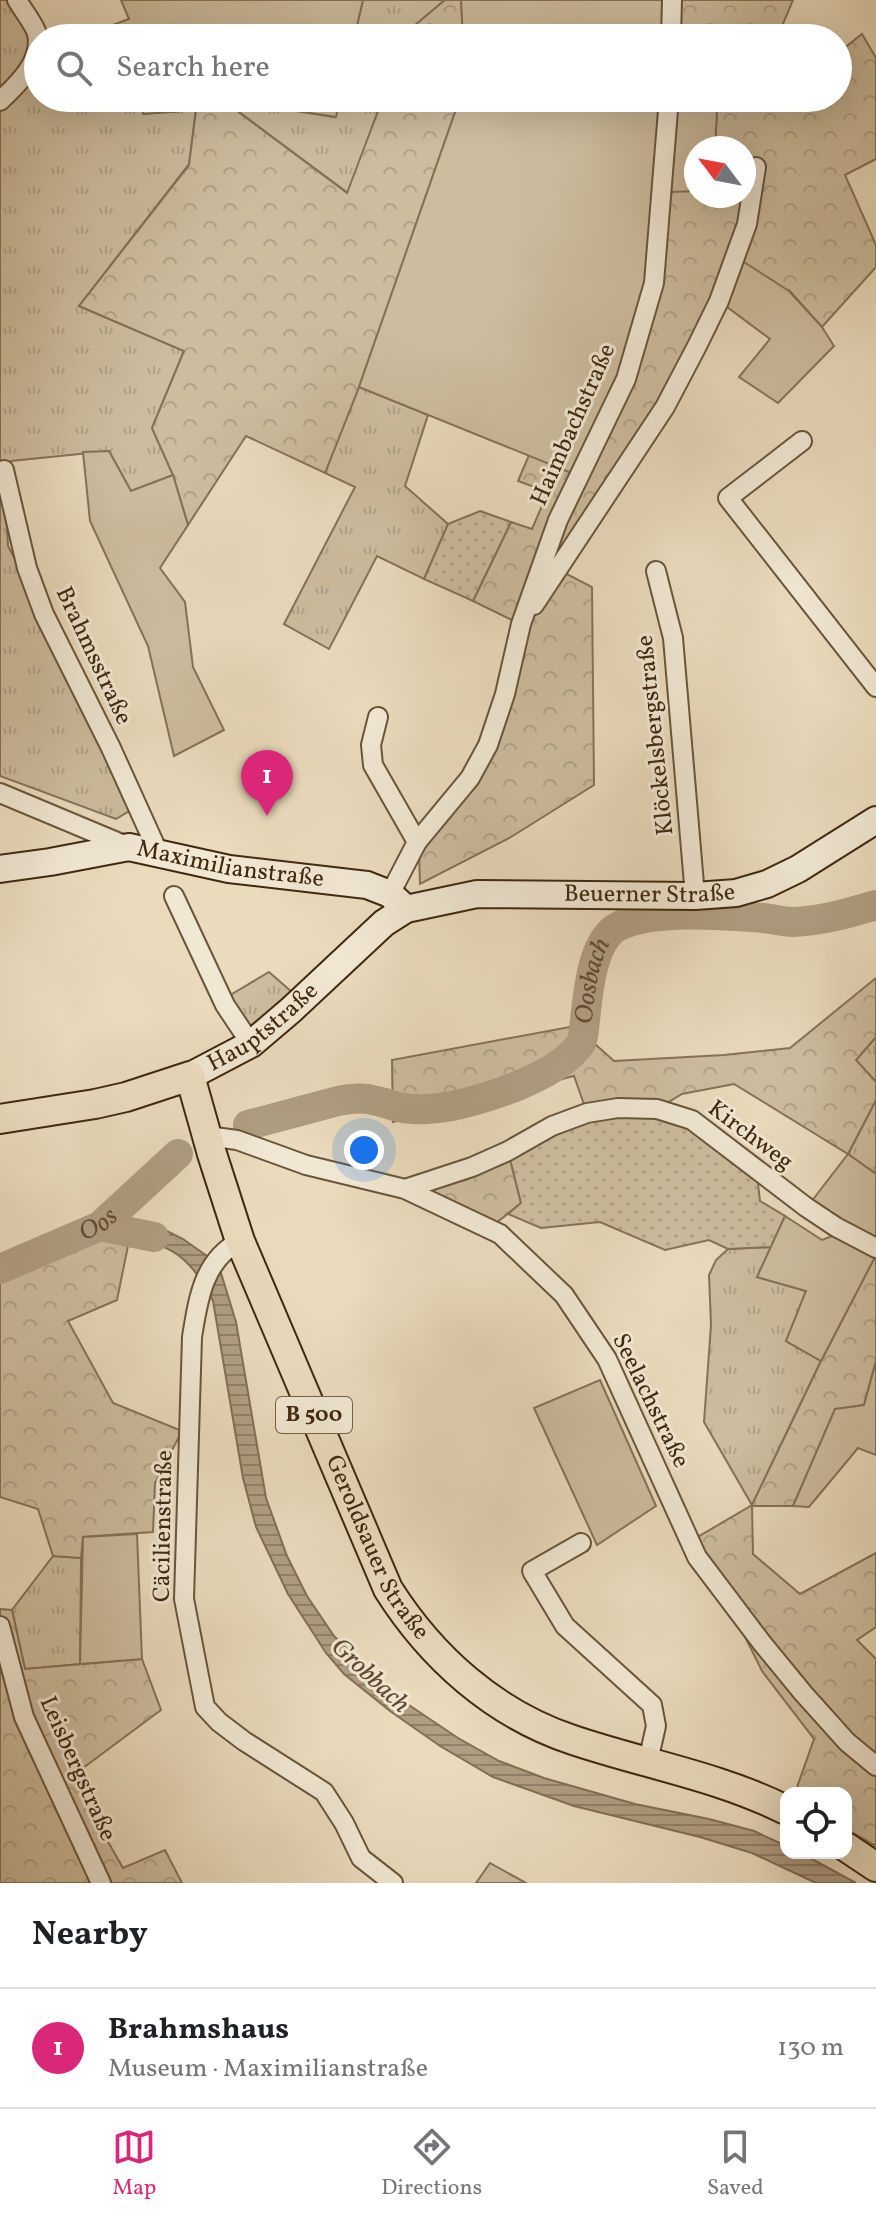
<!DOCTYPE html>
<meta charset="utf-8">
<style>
:root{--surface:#fff;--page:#f6f6f6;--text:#202124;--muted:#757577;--line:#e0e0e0;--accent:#db2777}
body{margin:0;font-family:Vollkorn,serif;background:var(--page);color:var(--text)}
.controls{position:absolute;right:24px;bottom:24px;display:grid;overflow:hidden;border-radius:16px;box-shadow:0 8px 32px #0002}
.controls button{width:72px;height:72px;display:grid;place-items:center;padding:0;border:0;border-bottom:2px solid var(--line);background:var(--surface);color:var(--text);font:40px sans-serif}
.compass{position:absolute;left:684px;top:136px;width:72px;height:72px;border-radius:50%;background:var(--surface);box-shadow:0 8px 32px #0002;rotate:302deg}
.you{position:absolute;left:364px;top:1150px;width:28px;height:28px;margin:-20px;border:6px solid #fff;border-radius:50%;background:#1a73e8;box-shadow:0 0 0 12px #1a73e833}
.badge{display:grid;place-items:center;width:52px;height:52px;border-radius:50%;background:var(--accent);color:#fff;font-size:26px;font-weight:700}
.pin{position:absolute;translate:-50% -66px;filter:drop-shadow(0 2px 4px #0008)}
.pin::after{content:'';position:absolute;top:42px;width:28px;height:24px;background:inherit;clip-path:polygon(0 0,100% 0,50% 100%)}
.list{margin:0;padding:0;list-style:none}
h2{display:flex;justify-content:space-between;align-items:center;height:104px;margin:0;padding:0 32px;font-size:34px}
h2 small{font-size:26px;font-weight:400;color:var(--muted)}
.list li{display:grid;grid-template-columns:52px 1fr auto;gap:24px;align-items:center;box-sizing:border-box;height:120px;padding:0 32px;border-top:2px solid var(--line)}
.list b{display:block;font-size:30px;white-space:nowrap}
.list p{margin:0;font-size:26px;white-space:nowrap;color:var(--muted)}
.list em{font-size:26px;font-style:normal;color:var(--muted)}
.icon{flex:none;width:44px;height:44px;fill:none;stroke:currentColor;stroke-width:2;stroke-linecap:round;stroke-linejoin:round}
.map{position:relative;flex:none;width:876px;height:1883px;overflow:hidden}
.search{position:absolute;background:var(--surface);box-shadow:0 8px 32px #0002;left:24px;right:24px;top:24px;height:88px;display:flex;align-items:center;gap:20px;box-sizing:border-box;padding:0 28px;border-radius:44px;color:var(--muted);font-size:30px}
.sheet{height:224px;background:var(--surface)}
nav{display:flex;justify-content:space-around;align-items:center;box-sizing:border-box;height:112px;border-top:2px solid var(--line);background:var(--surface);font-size:22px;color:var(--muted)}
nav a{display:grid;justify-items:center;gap:4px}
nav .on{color:var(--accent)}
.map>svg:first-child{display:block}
.grass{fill:url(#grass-tufts);stroke:#867257;stroke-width:2}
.forest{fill:url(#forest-crowns);stroke:#867257;stroke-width:2}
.park{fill:url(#park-dots);stroke:#867257;stroke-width:2}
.garden{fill:#cdbd9f;stroke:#867257;stroke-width:2}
.water{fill:url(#water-rules);stroke:#836f54;stroke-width:2}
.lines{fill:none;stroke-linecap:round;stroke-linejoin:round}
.river{stroke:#b09e82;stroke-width:30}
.minor-casing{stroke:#6a553a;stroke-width:22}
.secondary-casing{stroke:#40280f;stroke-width:30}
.primary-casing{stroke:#40280f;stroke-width:32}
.minor{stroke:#f1e8d4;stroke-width:18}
.secondary{stroke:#f1e8d4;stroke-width:26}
.primary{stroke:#eadbbd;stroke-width:28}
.labels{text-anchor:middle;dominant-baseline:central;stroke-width:6;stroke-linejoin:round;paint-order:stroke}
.shield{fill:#f1e8d4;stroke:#75624a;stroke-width:2}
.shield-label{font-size:22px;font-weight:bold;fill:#40280f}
.street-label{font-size:24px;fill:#40280f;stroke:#f1e8d4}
.water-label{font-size:26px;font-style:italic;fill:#624b32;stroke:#f1e8d4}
</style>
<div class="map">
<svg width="876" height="1883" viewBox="0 0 876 1883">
<defs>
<pattern id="grass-tufts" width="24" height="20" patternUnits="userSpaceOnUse" patternTransform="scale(2)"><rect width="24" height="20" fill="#cdbd9f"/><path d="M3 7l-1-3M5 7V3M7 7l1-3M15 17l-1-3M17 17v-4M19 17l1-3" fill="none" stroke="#b1a288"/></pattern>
<pattern id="forest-crowns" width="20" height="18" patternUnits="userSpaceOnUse" patternTransform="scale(2)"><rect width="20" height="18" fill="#cdbd9f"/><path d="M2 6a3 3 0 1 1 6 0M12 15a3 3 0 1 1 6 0" fill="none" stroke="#b1a288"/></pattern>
<pattern id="park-dots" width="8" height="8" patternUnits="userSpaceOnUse" patternTransform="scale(2)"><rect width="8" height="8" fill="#cdbd9f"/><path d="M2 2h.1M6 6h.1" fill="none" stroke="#b1a288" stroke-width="1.8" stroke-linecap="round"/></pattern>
<pattern id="water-rules" width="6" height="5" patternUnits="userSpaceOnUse" patternTransform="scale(2)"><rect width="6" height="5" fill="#b09e82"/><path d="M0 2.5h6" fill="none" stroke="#918169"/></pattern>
</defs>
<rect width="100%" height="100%" fill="#eadbbd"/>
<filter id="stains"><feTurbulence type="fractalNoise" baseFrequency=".0025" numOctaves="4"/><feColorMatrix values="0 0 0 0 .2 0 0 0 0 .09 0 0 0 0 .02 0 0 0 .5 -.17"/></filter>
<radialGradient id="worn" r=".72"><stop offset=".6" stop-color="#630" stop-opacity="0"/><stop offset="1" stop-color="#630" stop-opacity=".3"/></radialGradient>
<g class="grass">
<polygon points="0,0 18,0 38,38 38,98 143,98 143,114 196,110 189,164 79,306 184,351 152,428 173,475 131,491 109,451 11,461 4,470 8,546 44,614 131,810 116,819 0,776"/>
<polygon points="363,0 445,0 408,31 406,38 354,38"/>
<polygon points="340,98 383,98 348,193 232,107 259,105 335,117"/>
<polygon points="359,387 428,415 405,486 448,524 424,579 377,556 329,649 284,624 355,487 325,473"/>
<polygon points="269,972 293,993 248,1030 227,997"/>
<polygon points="876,1037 876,1082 856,1060"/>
<polygon points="876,1100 876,1174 848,1154"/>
<polygon points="771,1247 757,1277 806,1291 786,1341 821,1361 752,1505 704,1422 711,1325 709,1275 716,1260 728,1249"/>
<polygon points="53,1556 81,1558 80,1664 25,1669 12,1610"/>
</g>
<g class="forest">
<polygon points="445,0 461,0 463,38 406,38 408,31"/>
<polygon points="676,0 793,0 777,38 676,38"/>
<polygon points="862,34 876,58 876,159 845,175 876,245 876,267 822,327 789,290 713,299 656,409 559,570 592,587 594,785 511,837 420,884 419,853 470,778 520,624 473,601 511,522 532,529 548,492 518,481 529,455 578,476 654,281 672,191 696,191 696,196 744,196 744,148 715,148 717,111 682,107 681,98 838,98 838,53"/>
<polygon points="383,98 460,98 359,387 325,473 246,436 188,525 173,475 152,428 184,351 79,306 189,165 196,110 232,107 347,193"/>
<polygon points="876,978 876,1037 856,1060 876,1082 876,1100 848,1154 734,1084 682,1094 657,1109 587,1113 574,1076 393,1122 392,1060 575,1026 614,1061 724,1055 790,1048"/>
<polygon points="508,1151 521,1203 490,1228 434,1202 433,1180"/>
<polygon points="102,1232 129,1241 117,1300 68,1321 113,1403 182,1431 155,1483 153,1532 83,1537 81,1558 53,1556 38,1509 0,1497 0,1261"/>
<polygon points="876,1255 876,1361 864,1405 835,1410 793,1506 752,1506 753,1554 800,1594 876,1553 876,1627 857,1640 876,1659 876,1846 846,1829 846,1793 795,1793 814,1739 762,1671 696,1538 752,1505 821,1361"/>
<polygon points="0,1609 12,1610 25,1669 142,1659 161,1710 71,1777 123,1868 165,1850 182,1883 0,1883"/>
</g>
<g class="park">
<polygon points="480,511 511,522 473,601 424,579 448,524"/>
<polygon points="657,1109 690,1126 757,1175 760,1201 785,1216 771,1247 728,1249 709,1240 665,1250 600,1222 541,1228 508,1214 521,1203 508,1151 552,1126"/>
</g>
<g class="garden">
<polygon points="121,0 363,0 354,38 77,38 129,19"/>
<polygon points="461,0 676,0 676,38 463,38"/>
<polygon points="143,98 340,98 336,117 259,105 143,114"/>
<polygon points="460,98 681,98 682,107 717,111 715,148 696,148 696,191 671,192 654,281 626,379 579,476 359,387"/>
<polygon points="730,253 789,291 822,327 834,346 778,403 739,377 770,339 719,301"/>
<polygon points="109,451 131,491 173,475 188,525 160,568 185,602 193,667 224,730 174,756 148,646 90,521 83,452"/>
<polygon points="848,1154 876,1174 876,1238 858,1234 811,1202"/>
<polygon points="785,1216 822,1240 840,1233 876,1255 821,1361 786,1341 806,1291 757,1277"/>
<polygon points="876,1361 876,1455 858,1448 809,1507 793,1506 835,1409 864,1405"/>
<polygon points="600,1380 656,1506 597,1545 534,1408"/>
<polygon points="137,1534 142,1659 80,1664 83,1537"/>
<polygon points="490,1863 526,1883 476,1883"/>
</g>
<path class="water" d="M118,1219l43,9 22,11 24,17 14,17 15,49 30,176 21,58 20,40 27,40 22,22 44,41 58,39 41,23 45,17 91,26 74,15 45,12 32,15v7h15l55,30h-40l-64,-30 -52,-16 -126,-31 -81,-29 -53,-31 -50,-35 -46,-37 -18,-21 -38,-59 -32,-67 -13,-49 -30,-177c-27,-52 -47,-58 -102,-67z"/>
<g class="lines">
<g class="river">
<path id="s1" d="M248,1125l90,-24c10,-2 21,-3 30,-2 11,2 20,5 30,8 17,4 37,2 54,-1 37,-8 107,-30 129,-63 3,-6 3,-16 4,-23 3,-27 7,-81 34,-94 36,-17 104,-11 144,-8 10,1 20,4 30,4 28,-1 56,-9 83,-17"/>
<polyline points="100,1226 154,1237"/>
<path id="s2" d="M0,1269l100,-43 78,-72"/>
</g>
<g class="minor-casing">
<g id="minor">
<polyline points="671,38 672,0"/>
<path d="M0,101c17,-16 43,-40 37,-67 -2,-9 -15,-25 -20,-34"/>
<polyline points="802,441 728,498 876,687"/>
<polyline points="4,470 27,568 44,614 111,748 159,854"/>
<polyline points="656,571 673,638 695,896"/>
<polyline points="534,605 665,407 697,346 719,301 747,224 756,167"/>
<polyline points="378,717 371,745 373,765 417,842"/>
<polyline points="0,793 129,847"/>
<polyline points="390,894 417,842 470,778 488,745 505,694 521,624 558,520 626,379 654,283 669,98"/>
<polyline points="174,896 225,1005 251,1044"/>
<polyline points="207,1136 237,1140 306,1165 405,1189 500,1234 564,1295 607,1359 697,1557 762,1643 803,1693 847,1742 876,1766"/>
<polyline points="405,1189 472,1167 508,1151 552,1126 587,1113 618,1108 657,1109 692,1120 806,1207 836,1227 876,1248"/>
<path d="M240,1241c-37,19 -42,59 -48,96l-8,262 21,108 14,15 25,19 80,51 20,31 17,35 32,25"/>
<polyline points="581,1543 532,1571 565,1626 652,1705 656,1726 648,1761"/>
<polyline points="0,1626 24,1717 101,1883"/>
</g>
</g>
<g class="secondary-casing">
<g id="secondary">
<path id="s3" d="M0,869l50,-7 79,-15 100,22 138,16 23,9 16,15"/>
<path id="s4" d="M190,1076l61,-32 40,-34 93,-87 22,-14 71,-15 218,2 41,-3 31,-9 31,-15 78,-49"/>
</g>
</g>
<g class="primary-casing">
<g id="primary">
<path id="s5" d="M0,1119l95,-15 31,-7 64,-21 22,78 28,87 148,348c43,68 106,125 185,151 71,24 145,36 213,70"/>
<polyline points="846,1847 876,1867"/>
</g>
</g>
<use href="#minor" class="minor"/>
<use href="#secondary" class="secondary"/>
<use href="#primary" class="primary"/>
</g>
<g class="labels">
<rect class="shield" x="276" y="1397" width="76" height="36" rx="6"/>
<g class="shield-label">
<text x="314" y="1415">B 500</text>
</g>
<g class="street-label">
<text transform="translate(574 425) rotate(-66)">Haimbachstraße</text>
<text transform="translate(93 656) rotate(65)">Brahmsstraße</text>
<text transform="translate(656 735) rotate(-96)">Klöckelsbergstraße</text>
<text stroke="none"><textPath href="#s3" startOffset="234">Maximilianstraße</textPath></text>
<text stroke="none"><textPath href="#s4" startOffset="520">Beuerner Straße</textPath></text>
<text stroke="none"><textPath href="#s4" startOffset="88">Hauptstraße</textPath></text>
<text transform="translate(750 1136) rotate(37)">Kirchweg</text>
<text transform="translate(650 1401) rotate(64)">Seelachstraße</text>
<text transform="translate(164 1526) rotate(-89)">Cäcilienstraße</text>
<text stroke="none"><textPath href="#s5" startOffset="704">Geroldsauer Straße</textPath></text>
<text transform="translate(77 1769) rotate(66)">Leisbergstraße</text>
</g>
<g class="water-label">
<text stroke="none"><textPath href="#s1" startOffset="418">Oosbach</textPath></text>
<text stroke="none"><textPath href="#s2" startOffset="108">Oos</textPath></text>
<text transform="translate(370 1676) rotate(43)">Grobbach</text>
</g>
</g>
<rect width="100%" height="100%" filter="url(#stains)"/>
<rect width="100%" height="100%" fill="url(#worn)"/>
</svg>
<div class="controls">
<button><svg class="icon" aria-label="locate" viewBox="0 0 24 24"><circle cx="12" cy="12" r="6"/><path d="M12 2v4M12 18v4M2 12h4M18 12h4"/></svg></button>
</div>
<svg class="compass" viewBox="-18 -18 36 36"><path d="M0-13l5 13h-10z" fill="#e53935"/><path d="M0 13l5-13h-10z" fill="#757577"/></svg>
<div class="you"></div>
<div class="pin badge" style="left:267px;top:816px">1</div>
<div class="search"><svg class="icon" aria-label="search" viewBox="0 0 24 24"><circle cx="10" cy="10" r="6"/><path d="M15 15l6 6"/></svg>Search here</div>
</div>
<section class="sheet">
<h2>Nearby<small></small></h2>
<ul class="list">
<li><span class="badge">1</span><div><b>Brahmshaus</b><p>Museum · Maximilianstraße</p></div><em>130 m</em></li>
</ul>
</section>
<nav>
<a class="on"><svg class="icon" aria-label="map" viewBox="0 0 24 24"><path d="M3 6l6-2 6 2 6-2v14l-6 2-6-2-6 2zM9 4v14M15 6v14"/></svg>Map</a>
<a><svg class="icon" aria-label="directions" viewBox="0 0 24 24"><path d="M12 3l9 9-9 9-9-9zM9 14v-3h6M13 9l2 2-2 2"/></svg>Directions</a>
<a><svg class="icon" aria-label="saved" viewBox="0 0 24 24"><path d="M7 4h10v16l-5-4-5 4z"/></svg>Saved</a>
</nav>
